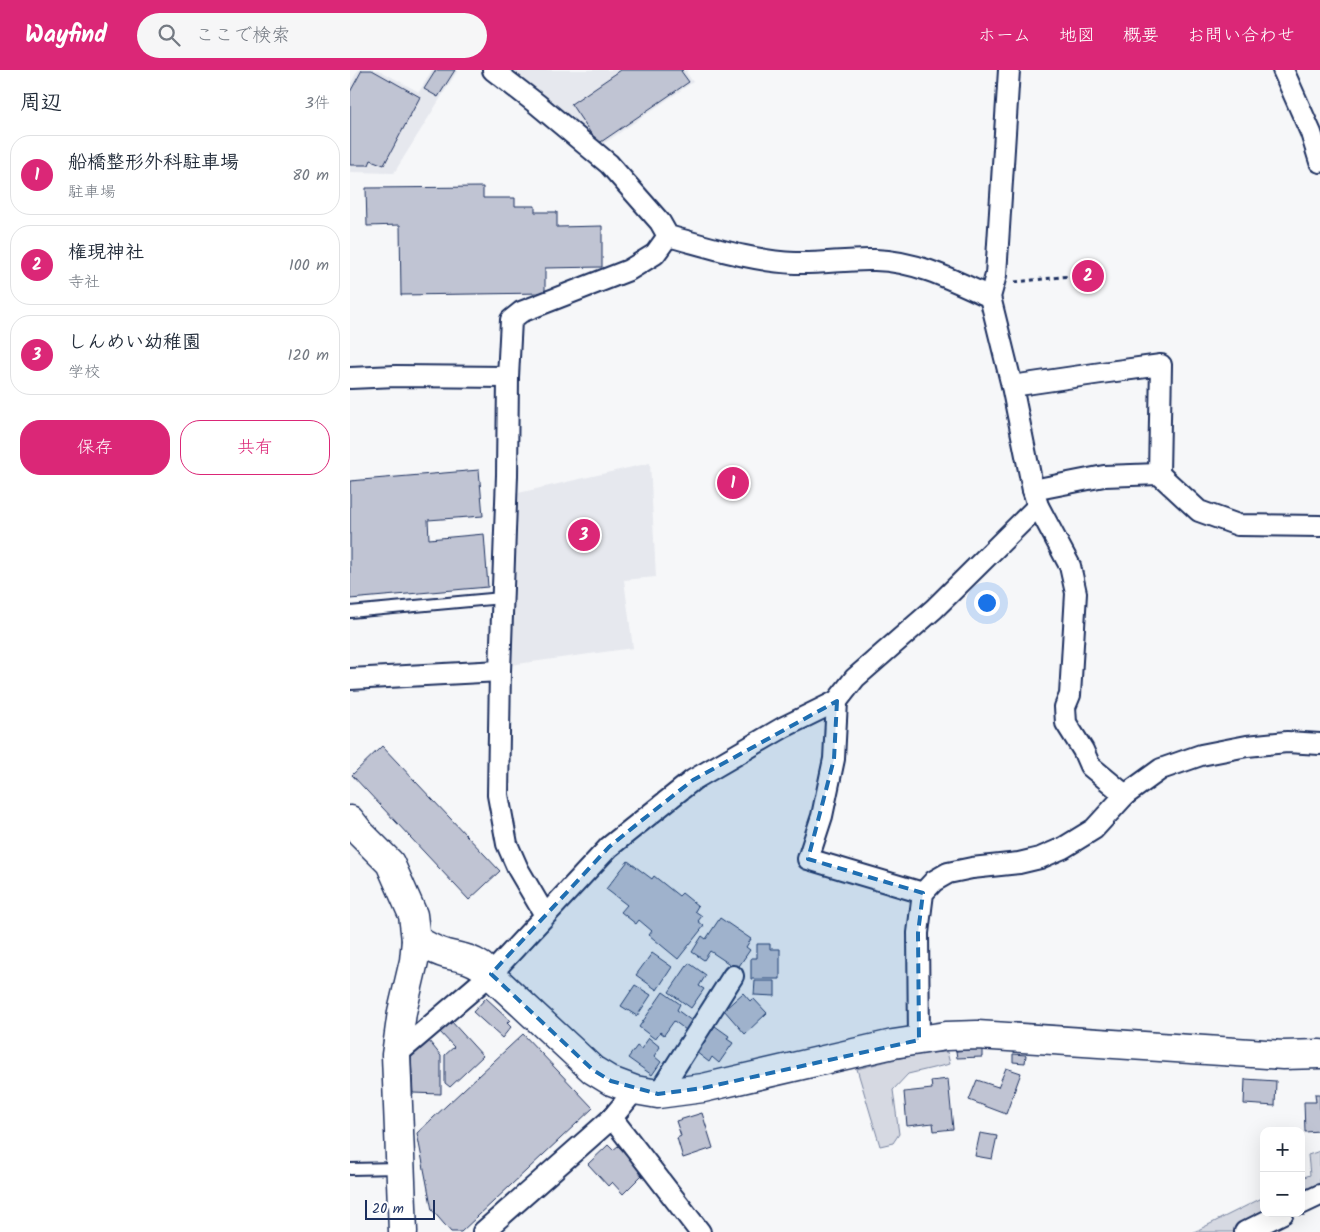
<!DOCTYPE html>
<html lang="ja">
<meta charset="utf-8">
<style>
:root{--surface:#fff;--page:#f6f6f7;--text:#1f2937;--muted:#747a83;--line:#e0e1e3;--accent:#db2777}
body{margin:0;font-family:Kalam,"Klee One",sans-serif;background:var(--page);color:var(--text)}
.controls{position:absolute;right:15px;bottom:15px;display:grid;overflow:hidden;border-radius:10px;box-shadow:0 5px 20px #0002}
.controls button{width:45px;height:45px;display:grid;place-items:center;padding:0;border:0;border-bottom:1px solid var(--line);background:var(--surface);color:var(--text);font:25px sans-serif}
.scale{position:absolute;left:15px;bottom:12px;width:70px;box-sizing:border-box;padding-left:5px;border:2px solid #1b2f5e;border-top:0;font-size:14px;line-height:18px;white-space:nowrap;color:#1b2f5e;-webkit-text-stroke:4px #fff;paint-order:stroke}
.you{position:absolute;left:636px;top:532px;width:18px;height:18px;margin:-12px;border:4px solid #fff;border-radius:50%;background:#1a73e8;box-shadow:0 0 0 8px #1a73e833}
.badge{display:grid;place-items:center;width:32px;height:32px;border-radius:50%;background:var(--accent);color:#fff;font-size:16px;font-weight:700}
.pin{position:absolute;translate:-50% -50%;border:2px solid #fff;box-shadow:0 1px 5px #0006}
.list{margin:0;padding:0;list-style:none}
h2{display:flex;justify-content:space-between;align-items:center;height:65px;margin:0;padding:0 20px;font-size:21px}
h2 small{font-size:16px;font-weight:400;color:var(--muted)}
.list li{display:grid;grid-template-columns:32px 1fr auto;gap:15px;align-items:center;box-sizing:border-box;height:80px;margin:0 10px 10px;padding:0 10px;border:1px solid var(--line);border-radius:20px}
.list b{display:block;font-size:19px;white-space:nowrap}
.list p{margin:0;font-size:16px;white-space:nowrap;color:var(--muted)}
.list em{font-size:16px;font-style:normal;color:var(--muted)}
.actions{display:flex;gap:10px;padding:15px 20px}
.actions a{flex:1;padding:11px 0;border:1px solid var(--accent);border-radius:20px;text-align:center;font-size:18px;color:var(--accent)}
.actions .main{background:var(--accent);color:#fff}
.icon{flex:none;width:28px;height:28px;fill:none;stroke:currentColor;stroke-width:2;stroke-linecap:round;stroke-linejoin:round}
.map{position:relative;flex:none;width:970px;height:1162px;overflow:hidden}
header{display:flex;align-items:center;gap:30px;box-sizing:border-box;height:70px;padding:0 25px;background:var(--accent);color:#fff}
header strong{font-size:24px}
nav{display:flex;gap:28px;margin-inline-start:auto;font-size:18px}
.search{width:350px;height:45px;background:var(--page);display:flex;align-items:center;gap:12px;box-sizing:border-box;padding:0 18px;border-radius:28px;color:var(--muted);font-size:19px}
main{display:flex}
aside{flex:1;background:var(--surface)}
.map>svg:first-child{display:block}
.built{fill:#e6e8ee}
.green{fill:#d6d9e2;stroke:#7884a0}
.building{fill:#c0c4d3;stroke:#1b2f5e}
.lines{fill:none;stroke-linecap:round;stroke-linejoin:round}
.lane-casing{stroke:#1b2f5e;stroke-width:14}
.street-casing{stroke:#1b2f5e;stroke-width:24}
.secondary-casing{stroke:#1b2f5e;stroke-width:31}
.path{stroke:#1b2f5e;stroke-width:3;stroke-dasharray:4 4;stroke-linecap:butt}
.lane{stroke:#fff;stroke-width:10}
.street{stroke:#fff;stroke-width:20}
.secondary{stroke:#fff;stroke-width:28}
.marked{fill:#1f6fb2;fill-opacity:0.2;stroke:#1f6fb2;stroke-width:4;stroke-dasharray:10 6;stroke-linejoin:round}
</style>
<header>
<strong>Wayfind</strong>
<div class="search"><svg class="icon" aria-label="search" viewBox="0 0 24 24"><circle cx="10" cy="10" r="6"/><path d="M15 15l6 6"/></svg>ここで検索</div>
<nav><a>ホーム</a><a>地図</a><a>概要</a><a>お問い合わせ</a></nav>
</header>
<main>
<aside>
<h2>周辺<small>3件</small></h2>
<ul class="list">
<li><span class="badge">1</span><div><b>船橋整形外科駐車場</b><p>駐車場</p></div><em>80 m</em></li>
<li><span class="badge">2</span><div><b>権現神社</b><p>寺社</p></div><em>100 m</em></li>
<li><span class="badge">3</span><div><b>しんめい幼稚園</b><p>学校</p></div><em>120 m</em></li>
</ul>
<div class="actions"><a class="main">保存</a><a>共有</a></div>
</aside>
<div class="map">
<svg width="970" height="1162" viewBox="0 0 970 1162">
<rect width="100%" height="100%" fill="#f6f7f9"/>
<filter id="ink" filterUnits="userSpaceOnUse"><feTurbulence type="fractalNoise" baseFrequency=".02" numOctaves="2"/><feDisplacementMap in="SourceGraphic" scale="10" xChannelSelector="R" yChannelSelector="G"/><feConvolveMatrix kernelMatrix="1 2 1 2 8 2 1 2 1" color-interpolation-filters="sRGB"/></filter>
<g filter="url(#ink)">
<g class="built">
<polygon points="8,0 29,0 69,22 82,0 108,0 44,103 0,102 0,15"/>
<polygon points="152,0 338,0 336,2 343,12 249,77"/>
<polygon points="300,393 306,507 274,510 283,578 160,595 164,424"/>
</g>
<g class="green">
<path d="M597,982l3,12 -42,10 -15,16 6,44 -6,9 -13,3 -23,-77c31,-8 58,-16 90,-17z"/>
<polygon points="970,1081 970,1117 951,1127 951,1108 960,1105 958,1085"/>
<polygon points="914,1127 914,1143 884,1162 844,1162"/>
</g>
<g class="building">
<polygon points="12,0 22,0 70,27 34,95 21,90 19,95 0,95 0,22"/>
<polygon points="86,0 105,0 88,27 74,19"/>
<polygon points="271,0 333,0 331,1 339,12 248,74 221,34"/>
<polygon points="133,117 133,128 165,128 165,136 185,136 185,142 207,142 207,157 252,156 252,197 195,198 195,223 51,225 50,155 17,156 16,118"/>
<polygon points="745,198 746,212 731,213 730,199"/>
<polygon points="129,400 133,446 78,450 79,469 134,464 138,517 0,529 0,411"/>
<polygon points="32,676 150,801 119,830 2,705"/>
<polygon points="278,791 302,809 304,806 329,826 332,823 348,836 345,841 352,846 348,851 354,856 328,889 299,865 302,861 289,850 286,854 271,842 277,835 256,819"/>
<polygon points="370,848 401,869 396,877 400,880 387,899 360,881 354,890 342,882 352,866 356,869"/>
<polygon points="407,874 420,874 420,879 430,879 430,909 401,909 401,888 407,888"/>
<polygon points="302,883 322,897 307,920 286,905"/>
<polygon points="339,893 356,905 349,916 354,919 341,938 319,922"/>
<polygon points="405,911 425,911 425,926 404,925"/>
<polygon points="285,915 301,925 287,946 271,936"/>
<polygon points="313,922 330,934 327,940 342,951 336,960 324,951 314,965 310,962 305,969 289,957"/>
<polygon points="393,923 400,931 403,928 417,943 395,964 374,940"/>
<polygon points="136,928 160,950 157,953 161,957 152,968 123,942"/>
<polygon points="101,951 133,986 100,1017 95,1013 95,985 104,977 89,961"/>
<polygon points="365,956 379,966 377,969 383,973 369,993 362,987 359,992 346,982"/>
<polygon points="173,964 243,1038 111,1162 101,1162 82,1140 67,1063"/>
<polygon points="299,968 310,977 304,986 311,992 302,1005 278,988 287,976 291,979"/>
<polygon points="79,971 91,986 91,1024 63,1023 61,984"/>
<polygon points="632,979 632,987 607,988 606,981"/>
<polygon points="663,984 676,985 675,993 663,992"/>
<polygon points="656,998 671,1003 656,1044 619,1030 627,1010 648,1017"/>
<polygon points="598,1009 603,1059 584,1061 583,1053 557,1056 554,1022 582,1019 581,1011"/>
<polygon points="895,1009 926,1011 925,1036 894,1034"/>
<polygon points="965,1024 970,1024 970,1061 955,1062 954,1032 966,1032"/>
<polygon points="352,1043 363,1078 333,1088 327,1068 331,1066 326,1051"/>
<polygon points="630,1063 647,1066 642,1089 625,1086"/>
<polygon points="258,1075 263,1080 268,1076 294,1103 273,1124 262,1112 258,1116 238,1094"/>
</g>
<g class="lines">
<g class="lane-casing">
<g id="lane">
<polyline points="0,542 152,528"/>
<polyline points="0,1099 49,1098"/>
</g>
</g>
<g class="street-casing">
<g id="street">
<path d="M143,0l44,34 72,60 51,58 8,14c42,11 83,25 127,27 26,1 53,-4 80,-3 41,1 78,20 115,37"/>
<polyline points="659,0 646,205 640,227 662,316 683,420 688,436 720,496 726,523 720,625 715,637 716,653 733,680 740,696 775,725"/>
<polyline points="933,0 961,63 970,92"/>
<polyline points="0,308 46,306 158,307"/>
<polyline points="662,316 751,303 811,295 809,404"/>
<polyline points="683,420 754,406 809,404 849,441 888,455 970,456"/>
<polyline points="0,609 150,601"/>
<polyline points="487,631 484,689 472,746 458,789 573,823"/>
<polyline points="195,845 168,799 157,774 148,725 150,601 157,405 158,307 161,250 171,242 279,200 305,184 318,166"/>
<polyline points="569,970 568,863 573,823 584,811 598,803 622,798 669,793 690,788 713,778 744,759 775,725 811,699 851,685 897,676 937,672 970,674"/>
<polyline points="46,985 141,904 259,777 343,710 434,657 487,631 505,608 584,539 688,436"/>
<polyline points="308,1024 383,906"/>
<polyline points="262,1048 350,1162"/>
<polyline points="951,1134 970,1125"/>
<polyline points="133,1162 262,1048 285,1020"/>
<polyline points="895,1162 933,1143"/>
</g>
</g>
<g class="secondary-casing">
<g id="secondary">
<polyline points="0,750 11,764 40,793 63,845 66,870 64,891 52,942 46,985 53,1162"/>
<path d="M66,870c10,5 19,11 30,14 15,4 21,3 35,12l112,104 18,11 24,9 23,4 45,-6 190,-44 53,-8 31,-1 306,20 37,-1"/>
</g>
</g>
<polyline class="path" points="665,212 730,205"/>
<use href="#lane" class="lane"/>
<use href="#street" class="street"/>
<use href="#secondary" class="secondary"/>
</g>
</g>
<path class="marked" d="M487,631l-3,58 -26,100 115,34 -5,40 1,107 -216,48 -45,6 -47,-13 -18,-11 -102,-96 118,-127 32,-26 52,-41z"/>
</svg>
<div class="controls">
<button>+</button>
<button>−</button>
</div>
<div class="scale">20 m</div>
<div class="you"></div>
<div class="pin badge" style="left:383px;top:413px">1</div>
<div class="pin badge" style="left:738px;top:206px">2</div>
<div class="pin badge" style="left:234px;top:465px">3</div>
</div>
</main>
